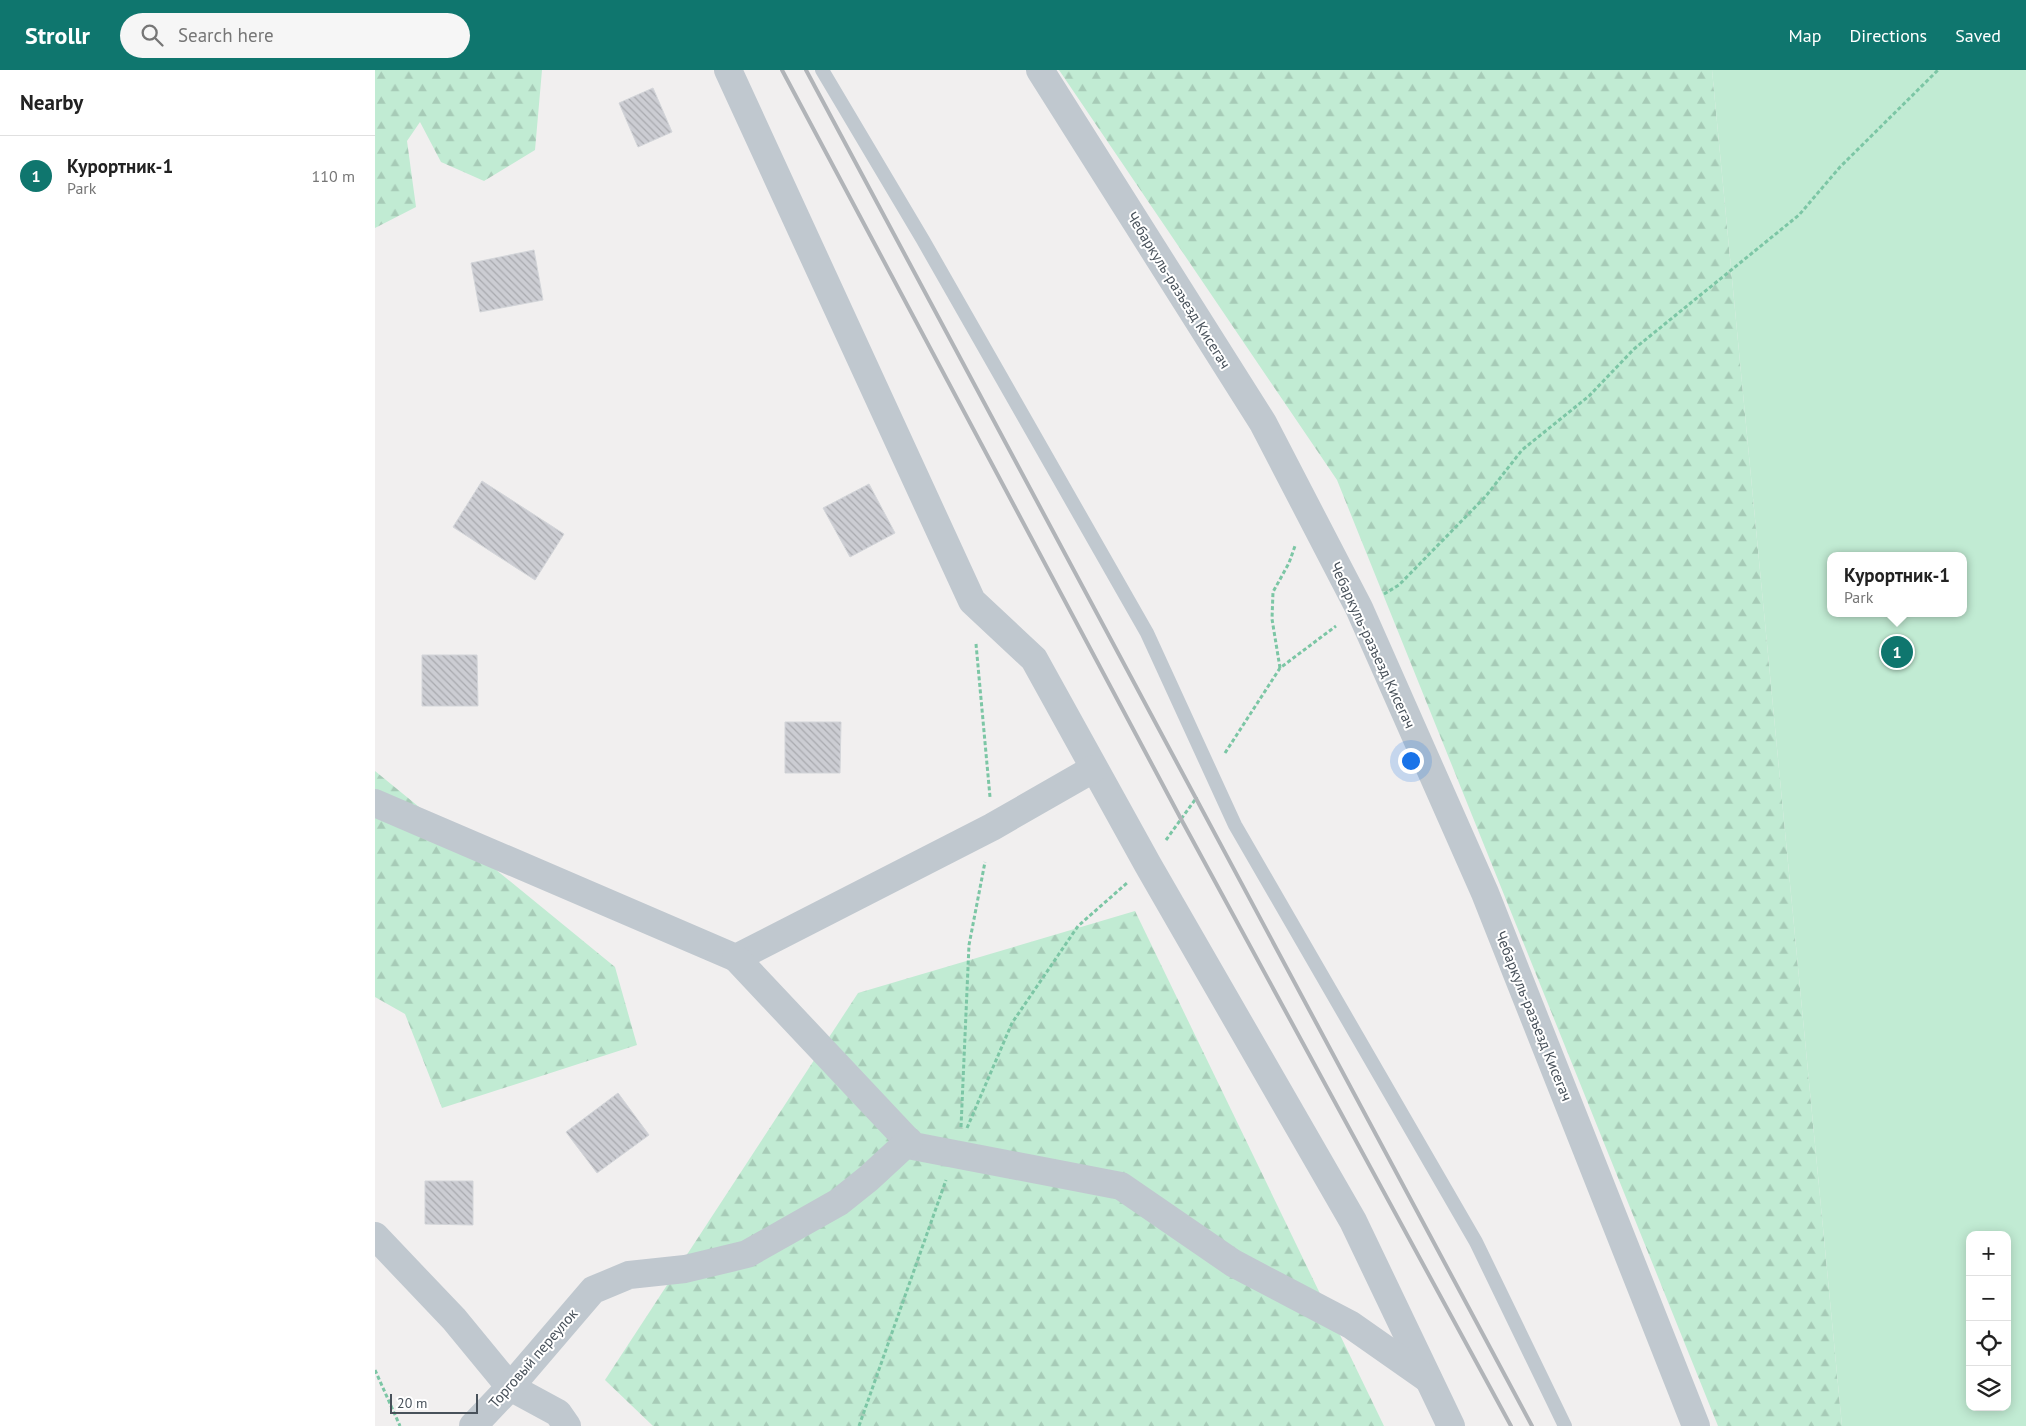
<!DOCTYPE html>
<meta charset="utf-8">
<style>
:root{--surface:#fff;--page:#f6f6f6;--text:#222;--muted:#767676;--line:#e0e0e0;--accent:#0f766e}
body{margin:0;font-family:"PT Sans",sans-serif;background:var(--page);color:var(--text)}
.controls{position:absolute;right:15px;bottom:15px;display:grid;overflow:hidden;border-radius:10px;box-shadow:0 2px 12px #0003}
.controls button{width:45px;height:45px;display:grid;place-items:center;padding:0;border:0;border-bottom:1px solid var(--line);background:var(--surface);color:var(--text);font:25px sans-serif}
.scale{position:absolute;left:15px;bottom:12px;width:88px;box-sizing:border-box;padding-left:5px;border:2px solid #48515a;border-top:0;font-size:14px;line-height:18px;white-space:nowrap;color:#48515a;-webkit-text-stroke:4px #fff;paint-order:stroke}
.you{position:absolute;left:1035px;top:690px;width:18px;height:18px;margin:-12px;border:4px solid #fff;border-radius:50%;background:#1a73e8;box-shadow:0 0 0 8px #1a73e833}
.badge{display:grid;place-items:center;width:32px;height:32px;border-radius:50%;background:var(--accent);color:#fff;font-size:16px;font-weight:700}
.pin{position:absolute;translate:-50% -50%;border:2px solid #fff;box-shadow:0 1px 5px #0006}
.popup{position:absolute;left:1452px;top:482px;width:140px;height:65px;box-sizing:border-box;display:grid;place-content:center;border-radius:10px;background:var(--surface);filter:drop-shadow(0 1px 4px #0005);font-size:16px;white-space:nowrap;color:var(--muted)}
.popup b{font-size:19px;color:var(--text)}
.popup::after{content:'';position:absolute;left:50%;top:100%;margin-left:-10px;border:10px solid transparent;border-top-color:var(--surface)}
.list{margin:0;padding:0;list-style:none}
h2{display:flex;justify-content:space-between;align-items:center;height:65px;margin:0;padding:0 20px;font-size:21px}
h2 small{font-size:16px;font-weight:400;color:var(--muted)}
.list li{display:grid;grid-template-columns:32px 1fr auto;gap:15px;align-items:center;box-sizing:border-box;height:80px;padding:0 20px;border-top:1px solid var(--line)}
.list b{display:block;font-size:19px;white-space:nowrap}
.list p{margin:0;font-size:16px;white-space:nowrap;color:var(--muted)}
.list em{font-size:16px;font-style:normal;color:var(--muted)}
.icon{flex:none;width:28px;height:28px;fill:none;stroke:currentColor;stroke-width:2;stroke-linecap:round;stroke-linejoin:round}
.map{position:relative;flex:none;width:1651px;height:1356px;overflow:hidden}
header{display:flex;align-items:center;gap:30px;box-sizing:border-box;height:70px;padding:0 25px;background:var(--accent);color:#fff}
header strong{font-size:24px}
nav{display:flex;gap:28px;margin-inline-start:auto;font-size:18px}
.search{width:350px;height:45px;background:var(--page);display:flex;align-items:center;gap:12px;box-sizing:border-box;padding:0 18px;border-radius:28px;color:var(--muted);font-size:19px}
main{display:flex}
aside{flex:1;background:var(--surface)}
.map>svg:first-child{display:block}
.forest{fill:url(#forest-firs)}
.garden{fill:#c1ebd3;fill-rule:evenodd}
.building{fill:url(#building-back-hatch);stroke:#d3d5d9}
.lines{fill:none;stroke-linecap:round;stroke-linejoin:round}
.path{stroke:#7cc6a5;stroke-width:3;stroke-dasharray:4 2.5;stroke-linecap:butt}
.service{stroke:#c0c8cf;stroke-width:14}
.minor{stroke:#c0c8cf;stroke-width:28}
.tertiary{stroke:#c0c8cf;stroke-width:28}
.rail{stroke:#b1b4b8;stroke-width:4}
.labels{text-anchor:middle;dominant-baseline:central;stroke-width:4;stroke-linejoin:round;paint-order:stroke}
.street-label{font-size:15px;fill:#48515a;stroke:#fff}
</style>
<header>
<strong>Strollr</strong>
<div class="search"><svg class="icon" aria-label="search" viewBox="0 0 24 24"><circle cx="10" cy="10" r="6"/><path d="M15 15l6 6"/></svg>Search here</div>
<nav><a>Map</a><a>Directions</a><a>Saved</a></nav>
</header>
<main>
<aside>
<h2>Nearby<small></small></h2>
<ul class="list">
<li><span class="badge">1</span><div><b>Курортник-1</b><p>Park</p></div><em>110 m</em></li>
</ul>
</aside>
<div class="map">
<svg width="1651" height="1356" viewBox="0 0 1651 1356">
<defs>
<pattern id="forest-firs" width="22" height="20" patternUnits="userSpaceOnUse" patternTransform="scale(1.25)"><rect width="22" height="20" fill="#c1ebd3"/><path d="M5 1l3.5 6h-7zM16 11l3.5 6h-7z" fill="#a7cbb7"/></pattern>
<pattern id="building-back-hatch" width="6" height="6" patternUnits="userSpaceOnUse" patternTransform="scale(1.25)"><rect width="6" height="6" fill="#cccdd3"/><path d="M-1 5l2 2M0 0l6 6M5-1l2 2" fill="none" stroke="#a8a9ae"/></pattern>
</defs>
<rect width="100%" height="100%" fill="#f1efef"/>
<g class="forest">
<polygon points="0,0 167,0 160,80 109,111 66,92 45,52 32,71 41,137 0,158"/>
<polygon points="684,0 1337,0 1467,1356 1343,1356 962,410"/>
<polygon points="0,701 240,897 262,975 67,1038 30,944 0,927"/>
<polygon points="760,841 1009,1356 278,1356 230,1310 483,923"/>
</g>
<path class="garden" d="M1337,0h314v1356h-184zM1456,486h132v57h-132zM1595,1165h37v172h-37z"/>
<g class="building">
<polygon points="278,18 297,62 263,77 244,33"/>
<polygon points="159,180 168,230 105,242 96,193"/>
<polygon points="107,411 189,464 160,510 78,457"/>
<polygon points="494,414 520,463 475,487 448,438"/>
<polygon points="47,585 102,585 103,636 47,636"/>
<polygon points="410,652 466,652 465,703 410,703"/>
<polygon points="243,1023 274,1065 222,1103 191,1062"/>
<polygon points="50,1111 98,1111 98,1155 50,1154"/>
</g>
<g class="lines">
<g class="path">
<polyline points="1009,524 1024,515 1111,426 1147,380 1214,326 1259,279 1424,145 1465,97 1563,0"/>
<polyline points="601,574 615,727"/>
<polyline points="905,598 897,549 898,522 914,493 920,476"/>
<polyline points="850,683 905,598 961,556"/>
<polyline points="791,770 822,727"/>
<polyline points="586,1057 594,875 610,792"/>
<polyline points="592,1058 637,953 703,856 752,813"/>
<polyline points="0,1300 25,1356"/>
<polyline points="484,1356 571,1110"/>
</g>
<polyline class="service" points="447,0 548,170 772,563 860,755 1101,1172 1190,1356"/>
<g class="minor">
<polyline points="353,0 597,531 659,589 773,795 978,1151 1076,1356"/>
<polyline points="0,733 361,888 617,757 718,699"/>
<polyline points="361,888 538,1076 746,1116 858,1193 976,1255 1053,1309"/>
<polyline points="0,1166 79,1249 135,1317 183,1343 192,1356"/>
<polyline points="98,1356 135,1317 218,1220 254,1205 310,1199 372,1184 464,1132 494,1108 534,1071"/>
</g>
<polyline class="tertiary" points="665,0 888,353 984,538 1110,823 1321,1356"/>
<g class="rail">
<polyline points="407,0 806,749 1136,1356"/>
<polyline points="431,0 1157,1356"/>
</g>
</g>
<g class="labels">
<g class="street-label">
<text transform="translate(804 220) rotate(58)">Чебаркуль-разъезд Кисегач</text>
<text transform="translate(998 575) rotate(65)">Чебаркуль-разъезд Кисегач</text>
<text transform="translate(1159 946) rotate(68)">Чебаркуль-разъезд Кисегач</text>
<text transform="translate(158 1288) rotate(-49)">Торговый переулок</text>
</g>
</g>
</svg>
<div class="controls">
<button>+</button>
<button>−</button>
<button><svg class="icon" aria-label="locate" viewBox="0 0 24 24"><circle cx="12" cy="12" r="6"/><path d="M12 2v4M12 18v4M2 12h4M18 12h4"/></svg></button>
<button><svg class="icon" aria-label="layers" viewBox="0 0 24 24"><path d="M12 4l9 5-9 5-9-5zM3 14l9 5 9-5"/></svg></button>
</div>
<div class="scale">20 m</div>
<div class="you"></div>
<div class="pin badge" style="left:1522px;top:582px">1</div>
<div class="popup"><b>Курортник-1</b>Park</div>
</div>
</main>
